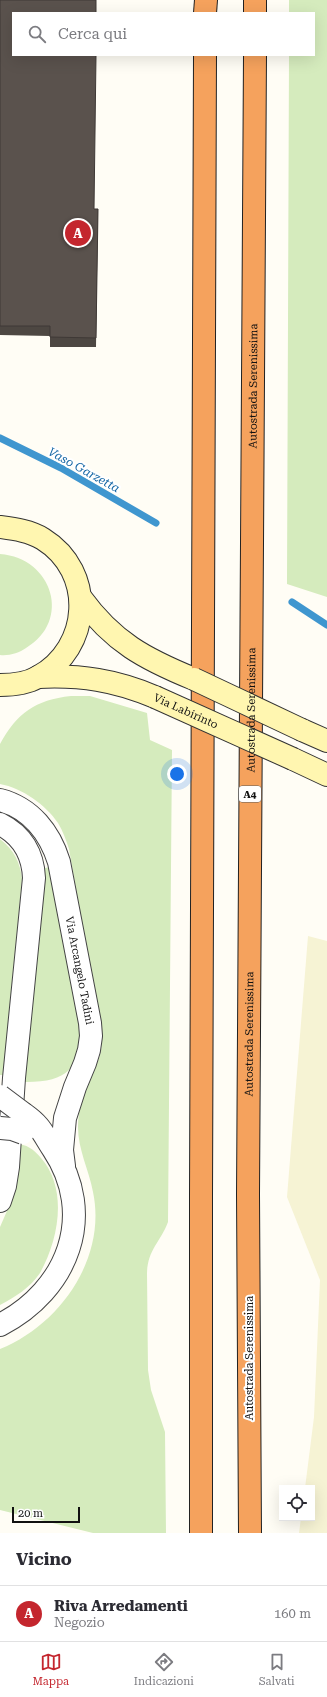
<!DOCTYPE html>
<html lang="it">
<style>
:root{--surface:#fff;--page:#f2f2f3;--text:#2b2b33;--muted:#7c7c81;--line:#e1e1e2;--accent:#c4262e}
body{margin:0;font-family:"Roboto Serif",serif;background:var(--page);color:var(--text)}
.controls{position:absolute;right:12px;bottom:12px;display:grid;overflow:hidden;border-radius:0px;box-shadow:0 4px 16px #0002}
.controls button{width:36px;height:36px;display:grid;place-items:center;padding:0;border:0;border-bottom:1px solid var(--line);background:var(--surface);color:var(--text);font:20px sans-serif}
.scale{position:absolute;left:12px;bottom:10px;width:68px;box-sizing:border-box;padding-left:4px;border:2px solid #111;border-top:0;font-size:11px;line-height:14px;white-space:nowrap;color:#111;-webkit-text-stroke:3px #fff;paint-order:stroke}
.you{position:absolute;left:177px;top:774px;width:14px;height:14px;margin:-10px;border:3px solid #fff;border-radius:50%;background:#1a73e8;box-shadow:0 0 0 6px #1a73e833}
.badge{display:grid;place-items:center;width:26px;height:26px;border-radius:50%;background:var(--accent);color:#fff;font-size:13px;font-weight:700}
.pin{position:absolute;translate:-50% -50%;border:2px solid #fff;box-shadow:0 1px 4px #0006}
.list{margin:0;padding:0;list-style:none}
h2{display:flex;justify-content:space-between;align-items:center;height:52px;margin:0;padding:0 16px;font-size:17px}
h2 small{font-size:13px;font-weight:400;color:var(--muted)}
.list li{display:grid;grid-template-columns:26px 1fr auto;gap:12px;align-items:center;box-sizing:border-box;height:56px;padding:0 16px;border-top:1px solid var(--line)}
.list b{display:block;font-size:15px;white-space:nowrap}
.list p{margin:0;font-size:13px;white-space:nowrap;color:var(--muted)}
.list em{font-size:13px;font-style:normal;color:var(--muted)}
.icon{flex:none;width:22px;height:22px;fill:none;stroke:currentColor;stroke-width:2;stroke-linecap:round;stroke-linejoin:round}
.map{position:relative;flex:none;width:327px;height:1533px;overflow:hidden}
.search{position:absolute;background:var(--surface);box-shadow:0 4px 16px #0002;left:12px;right:12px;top:12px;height:44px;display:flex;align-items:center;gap:10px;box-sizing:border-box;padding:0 14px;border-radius:0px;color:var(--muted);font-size:15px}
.sheet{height:108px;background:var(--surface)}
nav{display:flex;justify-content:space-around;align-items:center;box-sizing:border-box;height:56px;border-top:1px solid var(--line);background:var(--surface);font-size:11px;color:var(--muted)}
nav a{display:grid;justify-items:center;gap:2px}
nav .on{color:var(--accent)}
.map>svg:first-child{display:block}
.farmland{fill:#f6f3d4}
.green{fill:#d5ebbd}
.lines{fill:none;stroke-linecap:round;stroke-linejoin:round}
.stream{stroke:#3f96cf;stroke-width:7}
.street-casing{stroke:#444;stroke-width:24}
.secondary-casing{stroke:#333;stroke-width:24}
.highway-casing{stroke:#222;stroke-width:24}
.street{stroke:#fff;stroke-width:22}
.secondary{stroke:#fff6b0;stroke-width:22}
.highway{stroke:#f5a25d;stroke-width:22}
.street-bridge-casing{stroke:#444;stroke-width:24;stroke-linecap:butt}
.secondary-bridge-casing{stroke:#333;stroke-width:24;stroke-linecap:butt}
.street-bridge{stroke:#fff;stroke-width:22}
.secondary-bridge{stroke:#fff6b0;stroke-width:22}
.wall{fill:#4d4742}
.building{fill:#5a524d;stroke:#3f3936}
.labels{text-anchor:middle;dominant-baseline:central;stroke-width:4;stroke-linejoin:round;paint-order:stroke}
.shield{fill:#fff;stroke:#585858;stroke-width:1}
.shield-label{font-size:10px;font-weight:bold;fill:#111}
.street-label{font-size:11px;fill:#111;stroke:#fff}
.water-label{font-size:12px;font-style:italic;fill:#1768a6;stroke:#fff}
</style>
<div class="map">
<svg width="327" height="1533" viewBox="0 0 327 1533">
<rect width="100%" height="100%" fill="#fffdf5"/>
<polygon class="farmland" points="308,936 327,941 327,1533 299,1533 301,1518 312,1518 312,1488 305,1488 314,1417 320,1280 287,1197"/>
<g class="green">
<polygon points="289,0 327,0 327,597 287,584 289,55 314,55 314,13 289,13"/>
<path d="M0,554c53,4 72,67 26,94 -7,5 -17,8 -26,7z"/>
<path d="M71,696h19l57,17 3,27 22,10 -4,472c-8,21 -20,27 -21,51l1,97 3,20 14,42 1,101h-73l-93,-23v-161c60,-24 107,-91 93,-157 -4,-22 -15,-42 -15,-65 0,-17 5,-34 12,-50 3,-7 8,-15 10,-22 2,-8 2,-16 1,-24l-32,-182c-3,-9 -6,-18 -11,-26 -12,-18 -36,-35 -58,-39 0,-6 0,-36 0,-40 17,-31 35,-44 71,-48z"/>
<path d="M0,839c14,11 20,23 22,40l-19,196h-3z"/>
<path d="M50,867l28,146c5,48 -2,70 -55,69l22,-214z"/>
<path d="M15,1144c12,0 18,5 26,14 27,31 18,81 -1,115 -10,15 -25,24 -40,32v-78l10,-23z"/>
</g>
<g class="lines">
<g class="stream">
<polyline points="0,438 61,468 156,523"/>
<polyline points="292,602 327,625"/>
</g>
<g class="street-casing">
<g id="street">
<path id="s1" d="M0,800c31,8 50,33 59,62l31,161 1,13 -2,14 -4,13 -10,24 -10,31 -3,32 2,16"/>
<path d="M0,824c22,11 33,30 34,54l-20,200 -6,89 -3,19 -5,15"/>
<path d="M0,1325c68,-35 97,-110 53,-176 -11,-17 -12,-23 -29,-35"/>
</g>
</g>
<g class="secondary-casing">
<g id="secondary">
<path d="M0,527c15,2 30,4 43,12 53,33 48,109 -5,138 -12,7 -25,8 -38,8"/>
<path d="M81,598c32,44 64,61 113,81"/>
<path d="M38,677c43,-2 77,3 117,20"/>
<polyline points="302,730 327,741"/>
<polyline points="293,759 327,775"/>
</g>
</g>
<g class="highway-casing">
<g id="highway">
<polyline points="205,13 206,0"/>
<polyline points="255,13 255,0"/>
<polyline points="201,1533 201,1195 205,55"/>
<path id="s2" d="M250,1533l-2,-339 7,-1139"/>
</g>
</g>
<use href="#street" class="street"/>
<use href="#secondary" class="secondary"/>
<use href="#highway" class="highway"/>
<g class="street-bridge-casing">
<g id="street-bridge">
<polyline points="0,1096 24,1114"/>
<polyline points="0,1128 12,1129 23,1133"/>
</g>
</g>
<g class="secondary-bridge-casing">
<g id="secondary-bridge">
<polyline points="194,679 302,730"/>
<path id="s3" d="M155,697l138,62"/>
</g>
</g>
<use href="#street-bridge" class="street-bridge"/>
<use href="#secondary-bridge" class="secondary-bridge"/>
</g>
<polygon class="wall" points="0,0 94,209 98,209 96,347 50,347 50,336 0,335"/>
<polygon class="building" points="0,0 96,0 96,13 13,13 13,55 96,55 94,209 98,209 96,338 50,337 50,326 0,326"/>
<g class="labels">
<rect class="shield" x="239" y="786" width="22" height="16" rx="3"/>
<g class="shield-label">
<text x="250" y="794">A4</text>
</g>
<g class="street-label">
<text stroke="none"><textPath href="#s2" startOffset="1147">Autostrada Serenissima</textPath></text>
<text stroke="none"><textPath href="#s2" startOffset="823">Autostrada Serenissima</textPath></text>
<text stroke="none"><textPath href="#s3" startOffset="34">Via Labirinto</textPath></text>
<text stroke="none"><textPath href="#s1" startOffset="200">Via Arcangelo Tadini</textPath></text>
<text stroke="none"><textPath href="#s2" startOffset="499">Autostrada Serenissima</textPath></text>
<text transform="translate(249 1358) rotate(-90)">Autostrada Serenissima</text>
</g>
<g class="water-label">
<text transform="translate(84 470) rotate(29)">Vaso Garzetta</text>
</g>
</g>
</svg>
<div class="controls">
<button><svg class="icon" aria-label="locate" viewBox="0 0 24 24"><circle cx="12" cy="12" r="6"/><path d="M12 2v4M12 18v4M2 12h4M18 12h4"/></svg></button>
</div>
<div class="scale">20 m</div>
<div class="you"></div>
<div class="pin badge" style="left:78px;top:233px">A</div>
<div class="search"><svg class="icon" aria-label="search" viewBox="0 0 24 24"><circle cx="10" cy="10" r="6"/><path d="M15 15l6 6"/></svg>Cerca qui</div>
</div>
<section class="sheet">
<h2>Vicino<small></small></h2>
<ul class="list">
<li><span class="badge">A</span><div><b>Riva Arredamenti</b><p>Negozio</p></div><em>160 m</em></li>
</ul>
</section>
<nav>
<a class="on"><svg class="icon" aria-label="map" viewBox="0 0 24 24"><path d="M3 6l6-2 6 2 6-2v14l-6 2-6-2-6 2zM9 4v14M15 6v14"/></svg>Mappa</a>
<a><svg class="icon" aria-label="directions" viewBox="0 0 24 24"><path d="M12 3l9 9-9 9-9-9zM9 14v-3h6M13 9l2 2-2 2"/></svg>Indicazioni</a>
<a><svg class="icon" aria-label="saved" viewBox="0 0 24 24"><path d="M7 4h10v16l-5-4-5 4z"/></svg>Salvati</a>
</nav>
